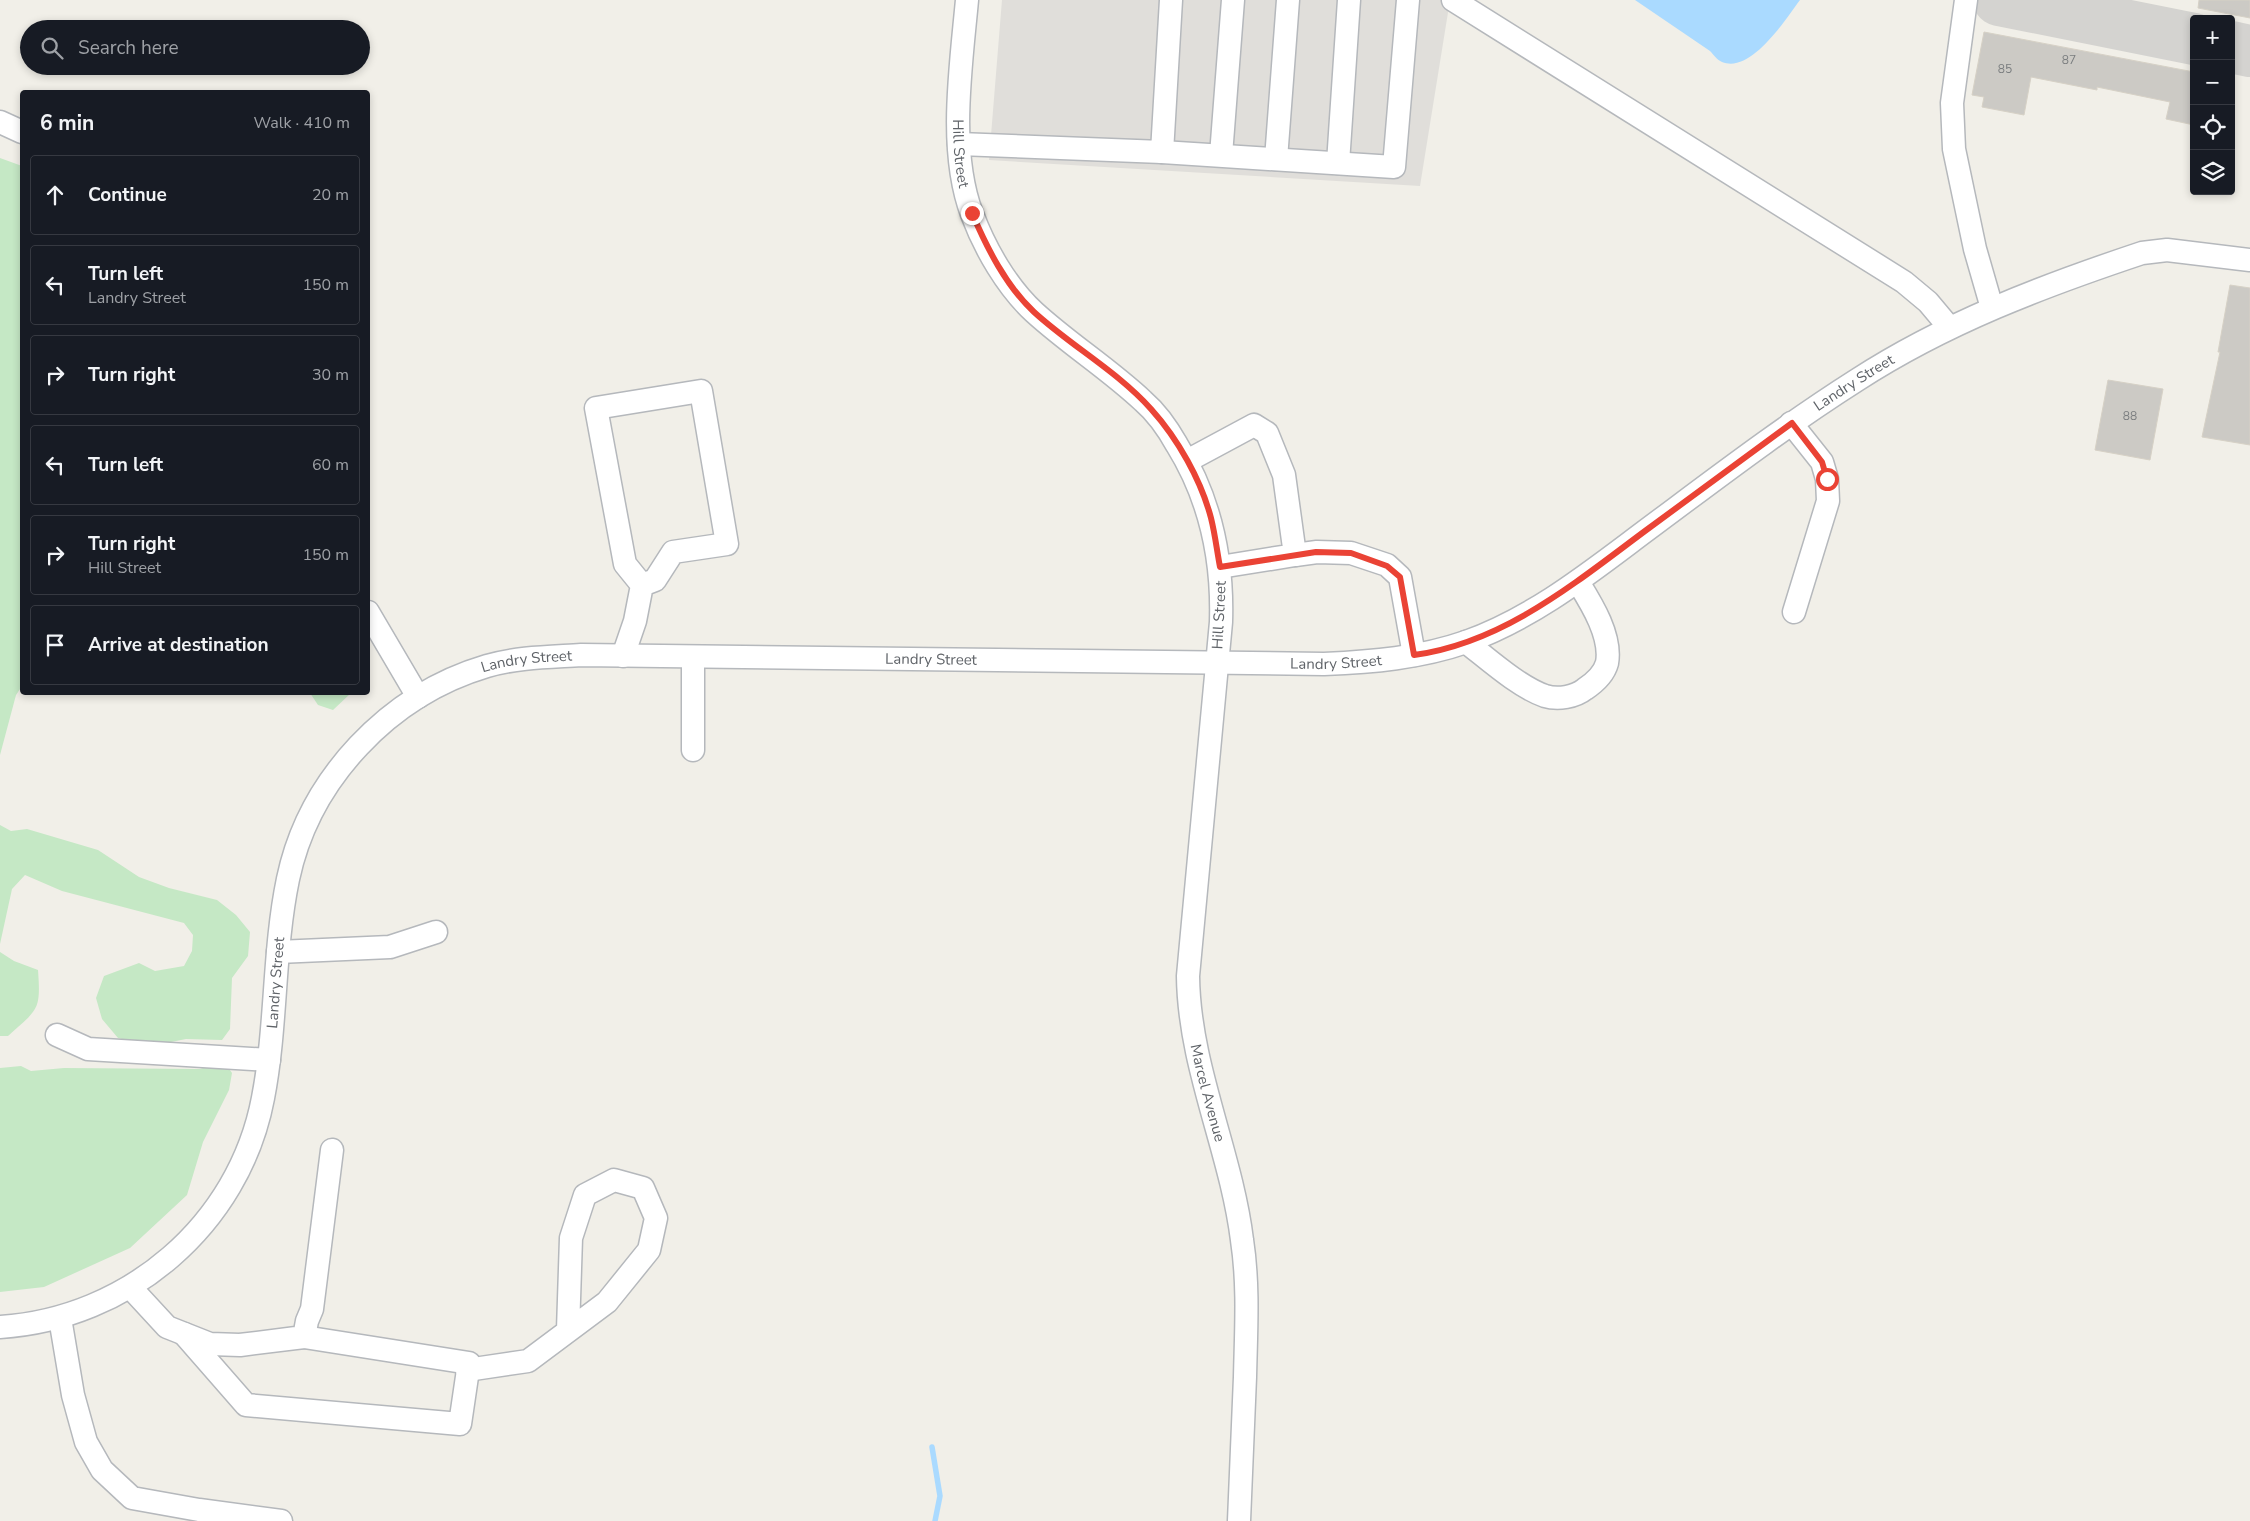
<!DOCTYPE html>
<meta charset="utf-8">
<style>
:root{--surface:#171b24;--page:#20242c;--text:#f1f3f6;--muted:#9ea1a6;--line:#363941}
body{margin:0;font-family:"Nunito Sans",sans-serif;background:var(--page);color:var(--text)}
.controls{position:absolute;right:15px;top:15px;display:grid;overflow:hidden;border-radius:5px;box-shadow:0 2px 8px #0003}
.controls button{width:45px;height:45px;display:grid;place-items:center;padding:0;border:0;border-bottom:1px solid var(--line);background:var(--surface);color:var(--text);font:25px sans-serif}
.stop{position:absolute;width:15px;height:15px;margin:-11px;border:4px solid #ea4335;border-radius:50%;background:#fff}
.stop.end{background:#ea4335;border-color:#fff;box-shadow:0 1px 5px #0008}
.list{margin:0;padding:0;list-style:none}
h2{display:flex;justify-content:space-between;align-items:center;height:65px;margin:0;padding:0 20px;font-size:21px}
h2 small{font-size:16px;font-weight:400;color:var(--muted)}
.list li{display:grid;grid-template-columns:32px 1fr auto;gap:15px;align-items:center;box-sizing:border-box;height:80px;margin:0 10px 10px;padding:0 10px;border:1px solid var(--line);border-radius:5px}
.list b{display:block;font-size:19px;white-space:nowrap}
.list p{margin:0;font-size:16px;white-space:nowrap;color:var(--muted)}
.list em{font-size:16px;font-style:normal;color:var(--muted)}
.icon{flex:none;width:28px;height:28px;fill:none;stroke:currentColor;stroke-width:2;stroke-linecap:round;stroke-linejoin:round}
.map{position:relative;flex:none;width:2250px;height:1521px;overflow:hidden}
.search{position:absolute;background:var(--surface);box-shadow:0 2px 8px #0003;left:20px;top:20px;width:350px;height:55px;display:flex;align-items:center;gap:12px;box-sizing:border-box;padding:0 18px;border-radius:28px;color:var(--muted);font-size:19px}
.panel{position:absolute;background:var(--surface);box-shadow:0 2px 8px #0003;left:20px;top:90px;width:350px;height:605px;border-radius:5px}
.map>svg:first-child{display:block}
.industrial{fill:#e0deda}
.green{fill:#c5e8c5}
.water{fill:#aadaff}
.lines{fill:none;stroke-linecap:round;stroke-linejoin:round}
.stream{stroke:#aadaff;stroke-width:5.5}
.taxiway{stroke:#d4d3d0;stroke-width:52}
.building{fill:#cccac5;stroke:#d6d1c6}
.minor-casing{stroke:#b5b8bc;stroke-width:25}
.minor{stroke:#fff;stroke-width:22}
.route{stroke:#ea4335;stroke-width:6}
.labels{text-anchor:middle;dominant-baseline:central;stroke-width:4.5;stroke-linejoin:round;paint-order:stroke}
.number-label{font-size:12px;fill:#7a7d7f}
.street-label{font-size:15px;fill:#5f6368;stroke:#fff}
</style>
<div class="map">
<svg width="2250" height="1521" viewBox="0 0 2250 1521">
<rect width="100%" height="100%" fill="#f1efe8"/>
<polygon class="industrial" points="1002,0 1450,0 1420,186 989,160"/>
<g class="green">
<polygon points="0,158 22,166 22,686 16,695 0,755"/>
<polygon points="310,693 351,693 333,710 318,705"/>
<polygon points="0,825 11,831 27,829 98,850 139,877 169,888 217,900 236,915 250,932 248,956 232,978 230,1029 222,1040 186,1039 151,1046 118,1038 102,1019 96,998 104,976 139,963 155,971 184,966 192,951 193,935 184,923 62,891 25,875 12,889 0,944"/>
<path d="M0,952l14,9 24,9c3,41 0,39 -30,66h-8z"/>
<polygon points="217,1063 227,1066 232,1073 229,1090 203,1142 187,1195 130,1248 44,1287 0,1292 0,1068 21,1066 31,1071 64,1068 200,1069"/>
</g>
<path class="water" d="M1635,0h165c-15,20 -49,74 -78,62 -5,-2 -8,-7 -12,-11z"/>
<g class="lines">
<polyline class="stream" points="932,1447 940,1496 935,1521"/>
<g class="taxiway">
<polyline points="1999,0 2194,39"/>
<polyline points="2231,47 2250,51"/>
</g>
</g>
<g class="building">
<polygon points="2199,0 2250,0 2250,18 2198,8"/>
<polygon points="1984,32 2194,72 2194,125 2166,119 2170,102 2097,87 2097,90 2031,77 2024,115 1982,107 1984,97 1972,95"/>
<polygon points="2230,285 2250,288 2250,445 2202,437 2220,352 2218,352"/>
<polygon points="2108,380 2163,389 2150,460 2095,450"/>
</g>
<g class="lines">
<g class="minor-casing">
<g id="minor">
<path id="s1" d="M967,0c-6,66 -19,151 5,214 13,35 35,73 62,98 35,32 75,57 109,89 14,12 25,28 34,44 34,55 46,114 44,177l-33,354c1,91 43,175 54,264 7,46 4,91 3,137 -2,48 -4,96 -6,144"/>
<polyline points="1453,0 1904,282 1928,302 1949,327"/>
<polyline points="1966,0 1952,103 1954,149 1975,249 1992,308"/>
<polyline points="0,122 22,132"/>
<polyline points="959,144 1162,152 1171,0"/>
<polyline points="1162,152 1394,167 1408,0"/>
<polyline points="1221,155 1233,0"/>
<polyline points="1276,159 1288,0"/>
<polyline points="1338,163 1349,0"/>
<polyline points="1791,423 1822,462 1827,479 1828,501 1794,612"/>
<polyline points="1187,461 1254,425 1267,433 1284,475 1295,555 1220,567"/>
<polyline points="1295,555 1317,552 1351,553 1387,565 1400,577 1414,655"/>
<polyline points="368,612 418,697"/>
<path d="M1466,642c22,17 53,45 79,54 13,4 30,1 40,-7 9,-6 19,-15 22,-26 5,-27 -16,-60 -29,-81"/>
<polyline points="623,656 635,621 642,585 625,564 596,408 701,391 727,544 673,552 655,580 642,585"/>
<polyline points="693,750 693,657"/>
<polyline points="278,952 390,947 436,932"/>
<polyline points="57,1035 88,1049 269,1060"/>
<polyline points="131,1288 167,1327 210,1344 240,1345 304,1337 307,1321 312,1309 332,1150"/>
<polyline points="60,1318 73,1395 86,1442 102,1470 132,1498 199,1510 281,1521"/>
<path id="s2" d="M0,1327c128,-8 239,-102 263,-229 14,-72 10,-147 25,-219 21,-100 101,-184 199,-213 31,-9 63,-9 94,-11l743,9c48,-2 96,-6 142,-22 67,-24 122,-68 178,-110 70,-52 139,-105 213,-152 88,-57 186,-94 285,-127l25,-3 83,10"/>
<polyline points="184,1334 246,1405 460,1424 469,1363 304,1337"/>
<polyline points="467,1370 528,1361 607,1302 649,1250 656,1218 643,1188 614,1180 585,1195 571,1238 568,1330"/>
</g>
</g>
<use href="#minor" class="minor"/>
</g>
<g class="lines">
<path class="route" d="M972,213c15,35 34,73 62,99 37,34 83,59 117,97 27,30 50,71 60,109 4,16 6,33 9,49l96,-15 35,1 36,13 13,11 14,78c89,-12 161,-72 231,-124 49,-36 98,-72 147,-108l30,39 5,17"/>
</g>
<g class="labels">
<g class="number-label">
<text x="2069" y="60">87</text>
<text x="2005" y="69">85</text>
<text x="2130" y="416">88</text>
</g>
<g class="street-label">
<text stroke="none"><textPath href="#s1" startOffset="154">Hill Street</textPath></text>
<text stroke="none"><textPath href="#s2" startOffset="2351">Landry Street</textPath></text>
<text transform="translate(1219 615) rotate(-87)">Hill Street</text>
<text stroke="none"><textPath href="#s2" startOffset="1346">Landry Street</textPath></text>
<text stroke="none"><textPath href="#s2" startOffset="1751">Landry Street</textPath></text>
<text stroke="none"><textPath href="#s2" startOffset="941">Landry Street</textPath></text>
<text stroke="none"><textPath href="#s2" startOffset="491">Landry Street</textPath></text>
<text stroke="none"><textPath href="#s1" startOffset="1189">Marcel Avenue</textPath></text>
</g>
</g>
</svg>
<div class="controls">
<button>+</button>
<button>−</button>
<button><svg class="icon" aria-label="locate" viewBox="0 0 24 24"><circle cx="12" cy="12" r="6"/><path d="M12 2v4M12 18v4M2 12h4M18 12h4"/></svg></button>
<button><svg class="icon" aria-label="layers" viewBox="0 0 24 24"><path d="M12 4l9 5-9 5-9-5zM3 14l9 5 9-5"/></svg></button>
</div>
<div class="stop" style="left:1827px;top:479px"></div>
<div class="stop end" style="left:972px;top:213px"></div>
<div class="search"><svg class="icon" aria-label="search" viewBox="0 0 24 24"><circle cx="10" cy="10" r="6"/><path d="M15 15l6 6"/></svg>Search here</div>
<section class="panel">
<h2>6 min<small>Walk · 410 m</small></h2>
<ul class="list">
<li><svg class="icon" aria-label="ahead" viewBox="0 0 24 24"><path d="M12 20V5M6 11l6-6 6 6"/></svg><div><b>Continue</b></div><em>20 m</em></li>
<li><svg class="icon" aria-label="left" viewBox="0 0 24 24"><path d="M17 20v-9H6M10 6l-5 5 5 5"/></svg><div><b>Turn left</b><p>Landry Street</p></div><em>150 m</em></li>
<li><svg class="icon" aria-label="right" viewBox="0 0 24 24"><path d="M7 20v-9h11M14 6l5 5-5 5"/></svg><div><b>Turn right</b></div><em>30 m</em></li>
<li><svg class="icon" aria-label="left" viewBox="0 0 24 24"><path d="M17 20v-9H6M10 6l-5 5 5 5"/></svg><div><b>Turn left</b></div><em>60 m</em></li>
<li><svg class="icon" aria-label="right" viewBox="0 0 24 24"><path d="M7 20v-9h11M14 6l5 5-5 5"/></svg><div><b>Turn right</b><p>Hill Street</p></div><em>150 m</em></li>
<li><svg class="icon" aria-label="arrive" viewBox="0 0 24 24"><path d="M6 21V4h12l-3 4 3 4H6"/></svg><div><b>Arrive at destination</b></div></li>
</ul>
</section>
</div>
